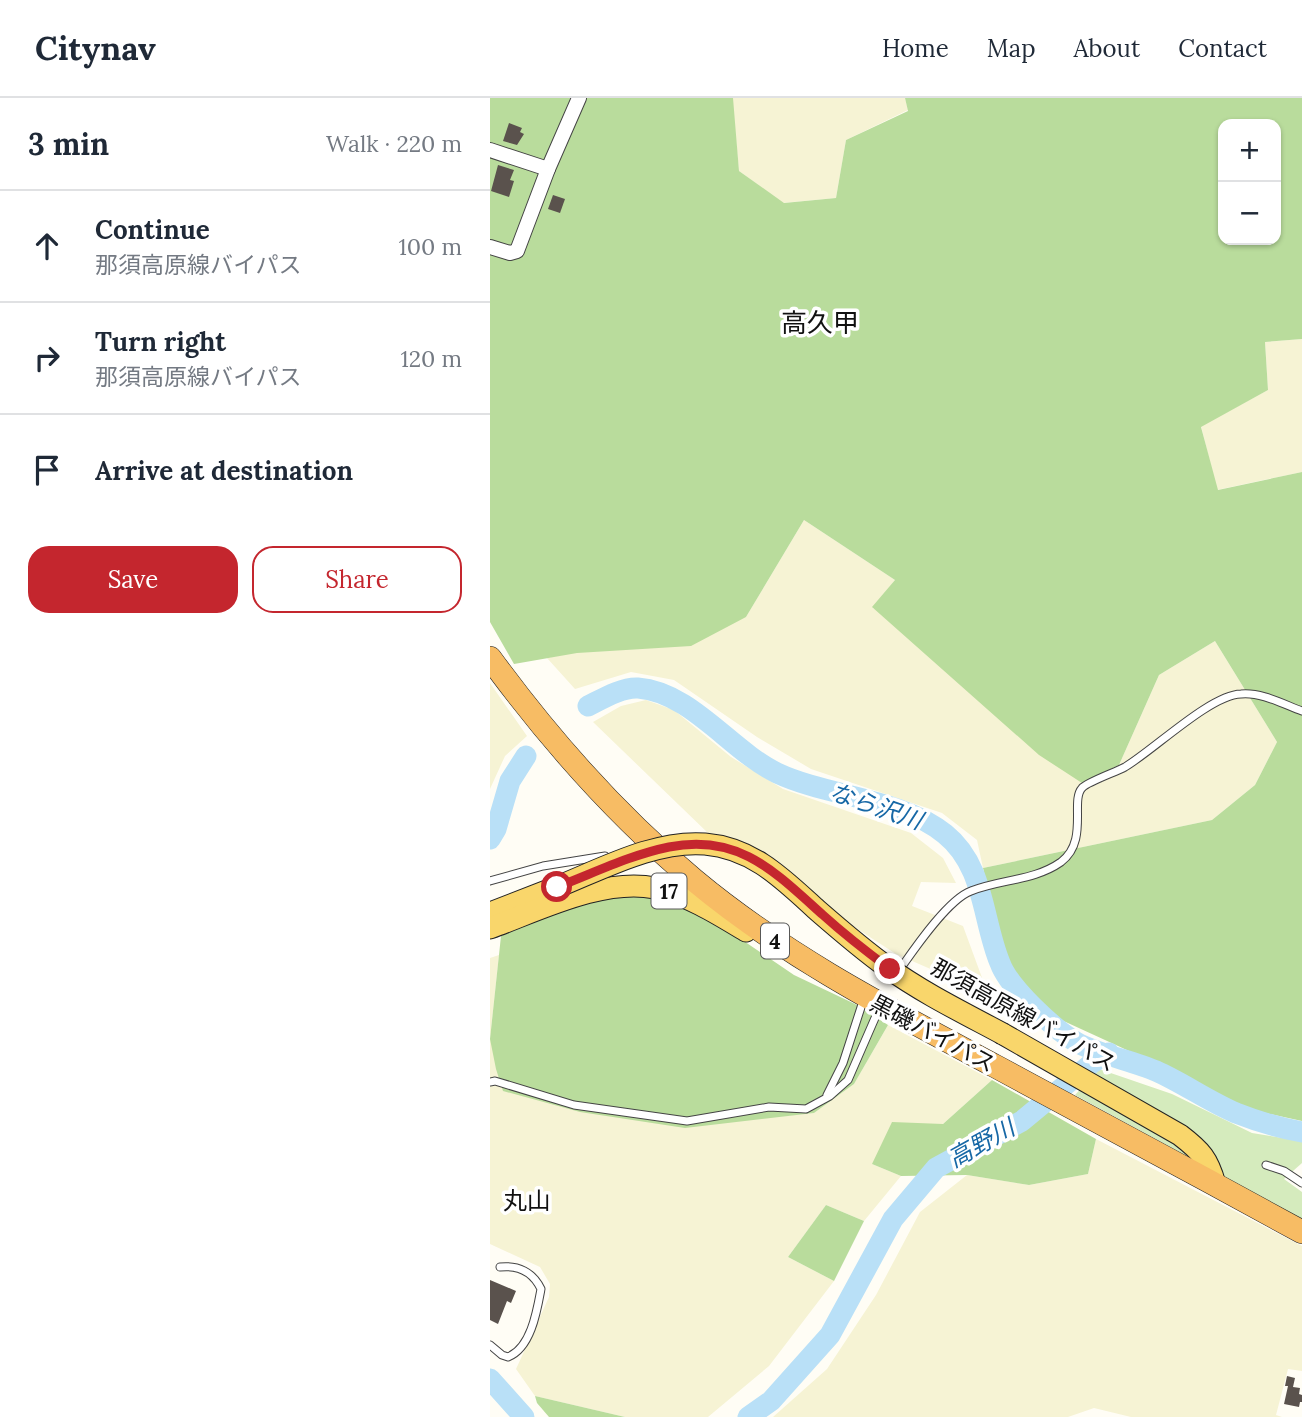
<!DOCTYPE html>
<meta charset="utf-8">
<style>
:root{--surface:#fff;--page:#f6f6f7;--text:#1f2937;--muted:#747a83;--line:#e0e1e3;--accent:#c4262e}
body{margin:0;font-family:Lora,"Noto Sans JP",serif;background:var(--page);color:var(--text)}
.controls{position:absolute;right:21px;top:21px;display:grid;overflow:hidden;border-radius:14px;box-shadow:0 2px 5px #0004}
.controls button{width:63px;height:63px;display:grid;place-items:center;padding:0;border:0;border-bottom:2px solid var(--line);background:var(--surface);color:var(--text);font:35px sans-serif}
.stop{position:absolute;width:21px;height:21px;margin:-16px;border:5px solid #c4262e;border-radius:50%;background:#fff}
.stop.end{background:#c4262e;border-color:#fff;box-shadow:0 2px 7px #0008}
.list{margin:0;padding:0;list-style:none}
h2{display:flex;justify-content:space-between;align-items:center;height:91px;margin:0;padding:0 28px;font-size:30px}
h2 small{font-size:23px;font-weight:400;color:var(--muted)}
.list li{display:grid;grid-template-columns:46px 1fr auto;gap:21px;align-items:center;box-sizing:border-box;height:112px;padding:0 28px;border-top:2px solid var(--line)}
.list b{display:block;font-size:26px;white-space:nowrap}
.list p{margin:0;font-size:23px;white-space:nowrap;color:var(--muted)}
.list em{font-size:23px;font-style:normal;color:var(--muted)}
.actions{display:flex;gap:14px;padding:21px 28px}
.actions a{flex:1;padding:16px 0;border:2px solid var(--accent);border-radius:21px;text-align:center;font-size:24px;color:var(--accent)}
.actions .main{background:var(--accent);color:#fff}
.icon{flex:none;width:38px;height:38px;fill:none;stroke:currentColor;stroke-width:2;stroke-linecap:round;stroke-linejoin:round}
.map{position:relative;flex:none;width:812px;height:1319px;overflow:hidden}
header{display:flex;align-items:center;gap:42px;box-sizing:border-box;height:98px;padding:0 35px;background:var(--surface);border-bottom:2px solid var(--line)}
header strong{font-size:33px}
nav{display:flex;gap:38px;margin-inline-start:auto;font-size:24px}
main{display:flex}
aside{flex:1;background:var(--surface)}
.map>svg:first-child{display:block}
.farmland{fill:#f6f3d4}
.green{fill:#d5ebbd}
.forest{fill:#b9dc9c;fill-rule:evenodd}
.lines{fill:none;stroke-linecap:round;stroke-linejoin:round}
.river{stroke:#b9e0f7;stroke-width:21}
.building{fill:#5a524d}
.service-casing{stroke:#444;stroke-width:9}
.minor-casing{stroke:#444;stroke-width:16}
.primary-casing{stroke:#222;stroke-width:23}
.trunk-casing{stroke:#222;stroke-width:24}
.service{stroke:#fff;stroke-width:7}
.minor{stroke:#fff;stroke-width:14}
.primary{stroke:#f9d66b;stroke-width:21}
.trunk{stroke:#f7bc64;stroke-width:23}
.primary-bridge-casing{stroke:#222;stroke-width:23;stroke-linecap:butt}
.primary-bridge{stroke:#f9d66b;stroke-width:21}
.route{stroke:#c4262e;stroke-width:9}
.labels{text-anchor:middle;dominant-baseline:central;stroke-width:7;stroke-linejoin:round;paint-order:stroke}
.shield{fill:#fff;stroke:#585858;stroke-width:2}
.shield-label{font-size:21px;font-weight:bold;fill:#111}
.street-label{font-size:23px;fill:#111;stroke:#fff}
.water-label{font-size:24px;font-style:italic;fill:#1768a6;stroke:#fff}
.neighbourhood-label{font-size:24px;fill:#111;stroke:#fff}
.quarter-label{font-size:26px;fill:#111;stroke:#fff}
</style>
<header>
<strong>Citynav</strong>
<nav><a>Home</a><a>Map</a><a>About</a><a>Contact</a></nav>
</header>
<main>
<aside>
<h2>3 min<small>Walk · 220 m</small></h2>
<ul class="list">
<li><svg class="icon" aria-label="ahead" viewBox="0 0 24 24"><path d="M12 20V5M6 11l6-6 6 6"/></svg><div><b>Continue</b><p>那須高原線バイパス</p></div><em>100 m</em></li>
<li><svg class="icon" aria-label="right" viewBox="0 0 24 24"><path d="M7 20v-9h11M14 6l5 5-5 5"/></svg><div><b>Turn right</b><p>那須高原線バイパス</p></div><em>120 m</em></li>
<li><svg class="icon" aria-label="arrive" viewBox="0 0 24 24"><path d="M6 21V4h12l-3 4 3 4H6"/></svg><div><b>Arrive at destination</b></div></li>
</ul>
<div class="actions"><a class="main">Save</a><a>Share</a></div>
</aside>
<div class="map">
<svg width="812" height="1319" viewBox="0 0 812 1319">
<rect width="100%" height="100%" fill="#fffdf5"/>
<g class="farmland">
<polygon points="242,0 415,0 418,12 356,42 346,100 293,105 249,73"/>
<polygon points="812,241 812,374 727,392 711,328 778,292 775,244"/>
<polygon points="314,422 405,482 383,510 629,667 669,577 725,543 787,644 765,687 722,722 493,770 487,742 452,715 321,671 267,639 184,582 141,574 85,591 57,560 256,519"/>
<polygon points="0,585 37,638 15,658 0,691"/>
<polygon points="156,602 184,612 241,659 293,691 421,735 453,760 466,785 431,784 422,808 473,828 498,896 406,856 352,821 287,762 259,748 219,736 103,624 131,608"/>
<polygon points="9,857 0,941 272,1020 324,1015 364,986 398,927 502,982 453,1026 382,1066 411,1078 374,1123 336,1107 298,1159 344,1183 279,1268 218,1319 135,1319 45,1298 26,1271 59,1199 60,1186 50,1169 0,1146 0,860"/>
<polygon points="606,1041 812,1148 812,1273 798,1271 786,1317 792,1319 641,1319 604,1310 578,1319 283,1319 337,1271 386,1197 430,1114 477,1077 539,1087 598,1076"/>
</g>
<polygon class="green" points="609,971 682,996 762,1035 812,1043 812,1065 794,1081 812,1094 812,1121 585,997"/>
<g class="forest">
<path d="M0,0h243l6,73 45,32 52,-5 10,-58 62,-29 -3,-13h397v241l-37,3 3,48 -67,37 17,63 84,-18v649l-55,-12 -81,-41 -109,-50 -43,-45 -16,-39 -15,-66 229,-48 43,-35 22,-43 -62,-101 -56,34 -40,90 -37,18 -43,-28 -167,-148 23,-27 -91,-60 -58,97 -55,29 -114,7 -63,11 -24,-42zM733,26h53v116h-53z"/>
<polygon points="164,796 217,818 304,877 365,906 398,927 364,986 324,1015 195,1030 90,1014 13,993 6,971 0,941 11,838 81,809 118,798"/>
<polygon points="502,982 606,1041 598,1076 539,1087 477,1077 411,1078 382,1066 402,1024 453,1026"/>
<polygon points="336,1107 374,1123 344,1183 298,1159"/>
<polygon points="45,1298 135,1319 59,1319 47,1305"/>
</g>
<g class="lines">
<g class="river">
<path d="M98,608c14,-7 34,-19 50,-18 53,4 93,63 139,85 51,24 124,25 168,61 40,32 37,86 55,129 9,25 54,66 76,79 21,12 57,19 80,29 27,12 52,30 80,42 20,8 45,15 66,19"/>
<polyline points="0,741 6,731 20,683 36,658"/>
<polyline points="0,1281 34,1319"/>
<polyline points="258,1319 281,1303 340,1237 403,1121 446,1070 532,1023 602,965 619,955"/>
</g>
</g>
<g class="building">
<polygon points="19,25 32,30 30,34 34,36 27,47 13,43"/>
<polygon points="8,67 24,72 20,82 24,83 19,99 1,93"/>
<polygon points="63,97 75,101 70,115 58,111"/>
<polygon points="0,1182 26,1193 21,1205 17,1203 8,1226 0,1222"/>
<polygon points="797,1278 805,1280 803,1289 810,1290 809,1296 812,1297 812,1304 810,1304 809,1309 794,1306 798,1288 795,1288"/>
</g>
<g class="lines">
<g class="service-casing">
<g id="service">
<polyline points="0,783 53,768 115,758"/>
<path d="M413,867c14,-20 46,-66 68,-74 30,-12 63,-10 90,-29 28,-21 9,-61 21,-74 5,-6 34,-16 43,-21 30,-18 85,-72 116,-73 20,-2 42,10 61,17"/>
<polyline points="0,984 5,983 84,1007 197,1023 279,1009 316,1011 340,998 358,982 385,920"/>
<polyline points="337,997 353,965 374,900"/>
<polyline points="776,1067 794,1073 812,1085"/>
<path d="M0,1247l12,10 6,2c23,-9 29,-46 33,-68 -8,-17 -23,-24 -41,-22"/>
</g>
</g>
<g class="minor-casing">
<g id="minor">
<polyline points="0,52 58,71"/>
<polyline points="0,149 20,155 27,153 58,71 89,0"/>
</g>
</g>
<g class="primary-casing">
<g id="primary">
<polyline points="0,815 67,789"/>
<path d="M0,830c47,-17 114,-51 165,-40 33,7 63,26 91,43"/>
<path d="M513,936l177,101c21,16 28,24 35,49"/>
</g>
</g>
<g class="trunk-casing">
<path id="trunk" d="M0,560c60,82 126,157 204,222 91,76 196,130 301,186 102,55 205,110 307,166"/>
</g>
<use href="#service" class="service"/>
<use href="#minor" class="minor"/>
<use href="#primary" class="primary"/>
<use href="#trunk" class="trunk"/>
<g class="primary-bridge-casing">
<path id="primary-bridge" d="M67,789c45,-18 98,-47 148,-43 48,4 78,35 112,66 23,20 46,40 70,57 36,26 77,46 116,67"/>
</g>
<use href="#primary-bridge" class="primary-bridge"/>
</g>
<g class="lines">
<path class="route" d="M67,789c37,-14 73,-32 112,-40 70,-14 106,25 154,68 21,19 44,37 67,54"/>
</g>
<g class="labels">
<g class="shield">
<rect x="161.5" y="775.5" width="35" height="35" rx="5"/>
<rect x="271" y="825.5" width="28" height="35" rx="5"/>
</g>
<g class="shield-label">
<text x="179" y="793">17</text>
<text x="285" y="843">4</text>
</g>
<g class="street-label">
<text transform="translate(534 917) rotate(29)">那須高原線バイパス</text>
<text transform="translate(443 935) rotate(28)">黒磯バイパス</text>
</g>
<g class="water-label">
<text transform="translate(386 708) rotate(19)">なら沢川</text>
<text transform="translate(491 1045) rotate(-29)">高野川</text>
</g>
<g class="neighbourhood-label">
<text x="37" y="1102">丸山</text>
</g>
<g class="quarter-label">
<text x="330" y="224">高久甲</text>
</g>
</g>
</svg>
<div class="controls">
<button>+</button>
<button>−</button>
</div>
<div class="stop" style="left:67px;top:789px"></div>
<div class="stop end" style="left:400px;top:871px"></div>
</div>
</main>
